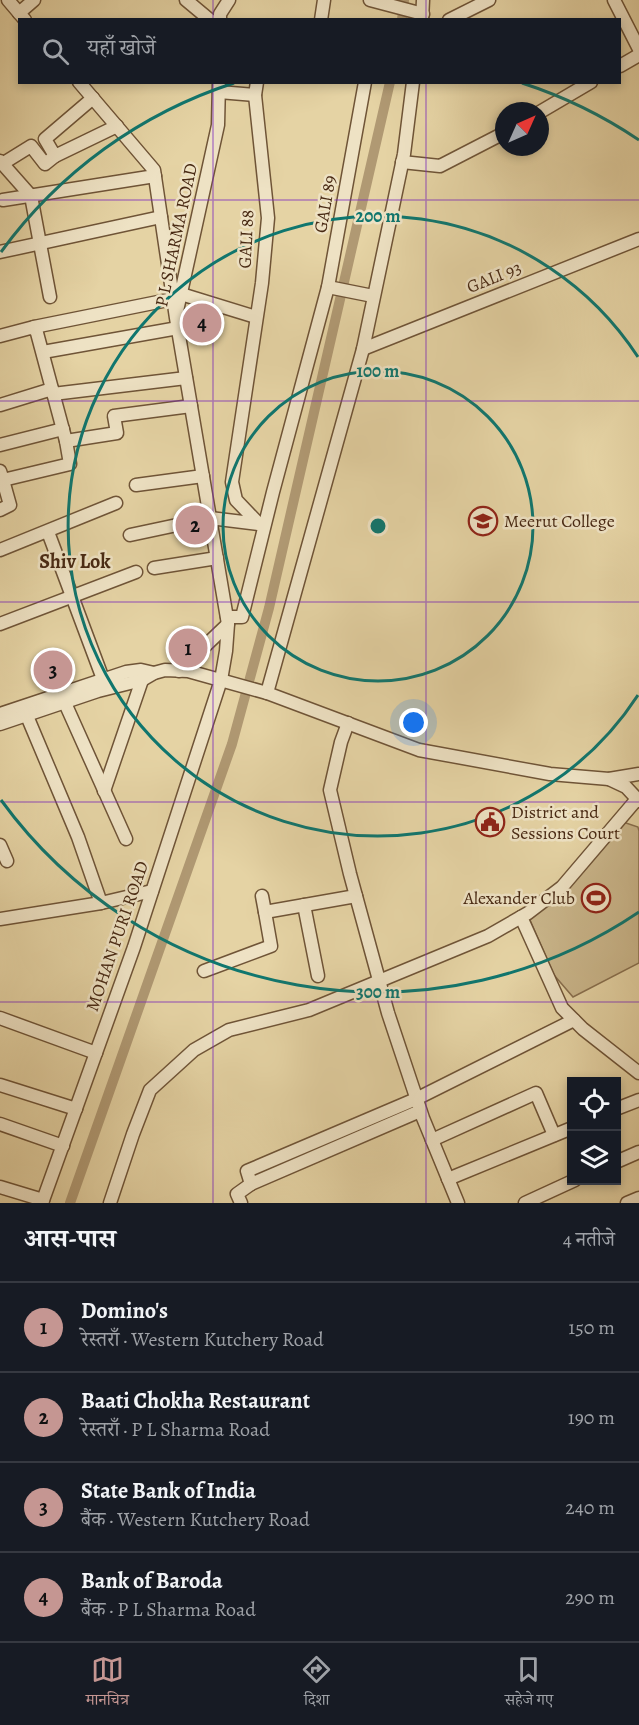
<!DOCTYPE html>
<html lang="hi">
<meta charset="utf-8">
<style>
:root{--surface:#171b24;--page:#20242c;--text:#f1f3f6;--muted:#9ea1a6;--line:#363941;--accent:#c59692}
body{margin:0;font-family:Alegreya,"Noto Serif Devanagari",serif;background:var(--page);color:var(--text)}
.controls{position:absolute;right:18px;bottom:18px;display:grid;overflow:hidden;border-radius:0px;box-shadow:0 3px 9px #0003}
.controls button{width:54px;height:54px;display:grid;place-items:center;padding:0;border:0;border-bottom:2px solid var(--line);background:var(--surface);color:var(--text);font:30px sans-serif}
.compass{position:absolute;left:495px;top:102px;width:54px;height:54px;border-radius:50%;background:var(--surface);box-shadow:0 3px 9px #0003;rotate:45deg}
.you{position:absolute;left:414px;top:723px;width:21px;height:21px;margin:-15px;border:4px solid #fff;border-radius:50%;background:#1a73e8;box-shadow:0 0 0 9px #1a73e833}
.badge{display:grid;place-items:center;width:39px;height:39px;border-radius:50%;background:var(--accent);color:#111;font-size:20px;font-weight:700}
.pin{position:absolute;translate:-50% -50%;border:3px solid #fff;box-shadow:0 2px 6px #0006}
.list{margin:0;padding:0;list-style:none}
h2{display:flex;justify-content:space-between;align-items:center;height:78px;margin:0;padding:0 24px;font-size:26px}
h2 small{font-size:20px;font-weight:400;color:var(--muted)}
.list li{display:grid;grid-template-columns:39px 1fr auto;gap:18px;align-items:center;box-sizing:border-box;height:90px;padding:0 24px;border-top:2px solid var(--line)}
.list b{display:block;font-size:22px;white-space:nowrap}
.list p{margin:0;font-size:20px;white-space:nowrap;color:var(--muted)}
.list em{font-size:20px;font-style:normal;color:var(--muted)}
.icon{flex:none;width:33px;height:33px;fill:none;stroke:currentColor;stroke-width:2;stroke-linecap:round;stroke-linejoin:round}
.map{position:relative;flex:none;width:639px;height:1203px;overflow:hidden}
.search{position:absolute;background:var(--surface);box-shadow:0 3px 9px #0003;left:18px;right:18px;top:18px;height:66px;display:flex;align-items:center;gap:15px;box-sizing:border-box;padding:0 21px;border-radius:0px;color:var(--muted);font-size:22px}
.sheet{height:438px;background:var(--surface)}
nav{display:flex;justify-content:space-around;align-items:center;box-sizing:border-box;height:84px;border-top:2px solid var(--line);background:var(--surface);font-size:16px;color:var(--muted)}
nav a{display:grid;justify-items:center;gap:3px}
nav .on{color:var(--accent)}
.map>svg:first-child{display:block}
.green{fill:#cab68b;stroke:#89704f;stroke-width:1.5}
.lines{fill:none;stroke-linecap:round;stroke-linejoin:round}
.canal{stroke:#b09973;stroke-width:10}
.minor-casing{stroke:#6f5437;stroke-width:15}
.minor{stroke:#eee2c4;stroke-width:12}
.grid{fill:none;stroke:#7b2cbf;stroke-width:1.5;stroke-opacity:0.55}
.ring{fill:none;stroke:#0f766e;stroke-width:3}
.labels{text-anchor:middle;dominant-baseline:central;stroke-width:5;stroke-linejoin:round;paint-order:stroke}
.street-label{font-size:18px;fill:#482913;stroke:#eee2c4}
.poi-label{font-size:18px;fill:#482913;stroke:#eee2c4;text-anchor:start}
.neighbourhood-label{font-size:20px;font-weight:bold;fill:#482913;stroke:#eee2c4}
.centre{fill:#0f766e;stroke:#eee2c4;stroke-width:3}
.ring-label{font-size:18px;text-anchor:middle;font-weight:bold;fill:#0f766e;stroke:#eee2c4;stroke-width:5;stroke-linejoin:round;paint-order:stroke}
</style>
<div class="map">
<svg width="639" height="1203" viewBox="0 0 639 1203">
<rect width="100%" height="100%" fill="#e5d3a4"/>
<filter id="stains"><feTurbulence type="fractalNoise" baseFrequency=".00333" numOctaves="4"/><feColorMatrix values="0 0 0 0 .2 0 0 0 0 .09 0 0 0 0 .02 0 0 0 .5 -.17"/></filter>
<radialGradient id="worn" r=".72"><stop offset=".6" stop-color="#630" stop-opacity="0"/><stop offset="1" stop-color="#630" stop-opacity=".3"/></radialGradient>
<polygon class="green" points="623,822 638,827 639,831 639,963 573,997 554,975 530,920 578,875"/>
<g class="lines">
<g class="canal">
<polyline points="402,20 404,0"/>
<polyline points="70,1203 232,744 269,608 390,82"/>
</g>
<g class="minor-casing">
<g id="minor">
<polyline points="8,0 25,20"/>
<polyline points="186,0 210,20"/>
<polyline points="370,0 423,14"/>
<polyline points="614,0 639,49"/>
<polyline points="19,13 34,0"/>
<polyline points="220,20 220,14 229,0"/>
<polyline points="321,20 324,0"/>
<polyline points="422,20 423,0"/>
<polyline points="449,20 489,0"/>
<polyline points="620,66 639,55"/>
<polyline points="257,82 255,95 268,218 262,283 232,482 236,500 259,524"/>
<polyline points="365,82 328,287 373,296"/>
<polyline points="219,92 255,95"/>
<polyline points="93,98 45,139 55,156 117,126"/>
<polyline points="540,112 591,82"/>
<polyline points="0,161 31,196 50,297"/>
<polyline points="402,162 440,166 504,133"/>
<polyline points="2,164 31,146 45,164 55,156"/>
<polyline points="3,200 155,176"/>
<polyline points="0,252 161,217"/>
<polyline points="181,294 256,317"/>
<polyline points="177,311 218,125 219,82"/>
<polyline points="34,327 173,299"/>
<polyline points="0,336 34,327 37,333 66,441 70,464 3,480 0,471"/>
<polyline points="363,349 639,239"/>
<polyline points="43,352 178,328"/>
<polyline points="53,394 186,378"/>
<polyline points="0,405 52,389"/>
<polyline points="66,441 117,433 114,416 191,406"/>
<polyline points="0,445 63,429"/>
<polyline points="136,485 203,476"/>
<polyline points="0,510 10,505 3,480"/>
<polyline points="48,532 103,679"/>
<polyline points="130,535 210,518 259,524"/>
<polyline points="0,550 116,503"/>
<polyline points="154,568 217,558"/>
<polyline points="227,617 242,617 273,492 328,287"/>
<polyline points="0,624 136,572"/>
<polyline points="179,671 228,624"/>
<polyline points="267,693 363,349 404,154 413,82"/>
<polyline points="65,703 126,839"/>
<polyline points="0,714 126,672 141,670 154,673"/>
<polyline points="27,716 78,837 101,903"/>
<polyline points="348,723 341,742 330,790 350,874 388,1013 423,1118 458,1203"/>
<polyline points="0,724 98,691 142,680 154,673 165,670 188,671 267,693 419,750 550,774 609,779 639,774"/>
<polyline points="609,779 626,787 639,801"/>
<polyline points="104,791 142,680"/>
<polyline points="0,845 7,861"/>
<polyline points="262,896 265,912 356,896"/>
<polyline points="304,905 318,976"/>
<polyline points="521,917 562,1008 583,1029 639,1073"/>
<polyline points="0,919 101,903 152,891"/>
<polyline points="204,971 271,946 265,912"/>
<polyline points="0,1018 96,1053"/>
<polyline points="0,1085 76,1109"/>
<polyline points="616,1109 639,1100"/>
<polyline points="420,1111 251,1184 247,1171 416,1099 574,1020"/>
<polyline points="0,1124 63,1146"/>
<polyline points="432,1140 536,1093 554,1135"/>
<polyline points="616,1162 639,1152"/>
<polyline points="448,1179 572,1128"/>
<polyline points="0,1187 43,1200"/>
<polyline points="42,1203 134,947 221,680 226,651 228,624 176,318 154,170 79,82"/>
<polyline points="110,1203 133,1134 150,1090 194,1050 229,1030 309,1010 488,936 528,913 562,887 637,799"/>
<polyline points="241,1203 237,1194 251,1184"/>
<polyline points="525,1203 575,1180"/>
<polyline points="627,1203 639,1198"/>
</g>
</g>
<use href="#minor" class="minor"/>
</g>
<path class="grid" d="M213,0v20M426,0v20M213,82v1121M426,82v1121M0,200h639M0,401h639M0,602h639M0,802h639M0,1002h639"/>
<g class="ring">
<circle cx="378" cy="526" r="155"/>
<path d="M638 695A310 310 0 1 1 638 357"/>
<path d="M639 912A466 466 0 0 1 1 800M1 252A466 466 0 0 1 234 83M522 83A466 466 0 0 1 639 140"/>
</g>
<defs>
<g id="university-ring" transform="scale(1.5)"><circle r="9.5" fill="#eee2c4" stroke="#8f2418" stroke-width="1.5"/><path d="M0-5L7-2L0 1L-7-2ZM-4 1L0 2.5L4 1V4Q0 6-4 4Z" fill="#8f2418"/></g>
<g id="civic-ring" transform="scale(1.5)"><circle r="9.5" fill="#eee2c4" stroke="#8f2418" stroke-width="1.5"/><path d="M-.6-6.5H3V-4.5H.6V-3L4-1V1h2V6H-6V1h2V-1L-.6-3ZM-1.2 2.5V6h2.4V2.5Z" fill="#8f2418"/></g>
<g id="stadium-ring" transform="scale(1.5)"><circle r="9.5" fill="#eee2c4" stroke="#8f2418" stroke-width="1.5"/><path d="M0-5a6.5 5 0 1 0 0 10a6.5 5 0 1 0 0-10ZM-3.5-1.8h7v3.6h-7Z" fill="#8f2418"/></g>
</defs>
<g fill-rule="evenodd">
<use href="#university-ring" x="483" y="521"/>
<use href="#civic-ring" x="490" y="822"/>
<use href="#stadium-ring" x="596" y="898"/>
</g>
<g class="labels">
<g class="street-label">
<text transform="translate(325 204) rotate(-80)">GALI 89</text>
<text transform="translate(176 235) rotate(-78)">P L SHARMA ROAD</text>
<text transform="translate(246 239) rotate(-87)">GALI 88</text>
<text transform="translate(494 277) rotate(-22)">GALI 93</text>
<text transform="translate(117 936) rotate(-71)">MOHAN PURI ROAD</text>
</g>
<g class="poi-label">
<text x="504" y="521">Meerut College</text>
<text x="511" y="812">District and<tspan x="511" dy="21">Sessions Court</tspan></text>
<text x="575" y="898" text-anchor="end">Alexander Club</text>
</g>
<g class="neighbourhood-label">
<text x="75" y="561">Shiv Lok</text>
</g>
</g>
<circle cx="378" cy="526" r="9" class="centre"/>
<g class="ring-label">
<text x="378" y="222">200 m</text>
<text x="378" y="377">100 m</text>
<text x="378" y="998">300 m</text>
</g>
<rect width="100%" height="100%" filter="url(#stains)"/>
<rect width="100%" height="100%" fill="url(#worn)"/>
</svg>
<div class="controls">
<button><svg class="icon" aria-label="locate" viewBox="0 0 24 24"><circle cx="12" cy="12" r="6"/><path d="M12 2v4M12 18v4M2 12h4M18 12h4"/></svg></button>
<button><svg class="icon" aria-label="layers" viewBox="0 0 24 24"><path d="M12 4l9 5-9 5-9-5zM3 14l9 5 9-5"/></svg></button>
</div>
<svg class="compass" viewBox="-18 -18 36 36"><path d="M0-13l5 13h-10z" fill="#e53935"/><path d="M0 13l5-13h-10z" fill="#9ea1a6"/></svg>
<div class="you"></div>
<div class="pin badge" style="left:188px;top:648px">1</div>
<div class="pin badge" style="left:195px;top:525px">2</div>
<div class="pin badge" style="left:53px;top:670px">3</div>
<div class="pin badge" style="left:202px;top:323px">4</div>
<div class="search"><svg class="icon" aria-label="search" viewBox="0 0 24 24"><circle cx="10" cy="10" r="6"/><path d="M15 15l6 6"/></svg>यहाँ खोजें</div>
</div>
<section class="sheet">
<h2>आस-पास<small>4 नतीजे</small></h2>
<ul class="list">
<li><span class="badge">1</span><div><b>Domino's</b><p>रेस्तराँ · Western Kutchery Road</p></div><em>150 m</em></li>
<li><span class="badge">2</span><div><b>Baati Chokha Restaurant</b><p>रेस्तराँ · P L Sharma Road</p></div><em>190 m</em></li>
<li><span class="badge">3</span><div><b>State Bank of India</b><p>बैंक · Western Kutchery Road</p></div><em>240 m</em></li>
<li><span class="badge">4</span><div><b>Bank of Baroda</b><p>बैंक · P L Sharma Road</p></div><em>290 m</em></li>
</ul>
</section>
<nav>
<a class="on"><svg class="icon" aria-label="map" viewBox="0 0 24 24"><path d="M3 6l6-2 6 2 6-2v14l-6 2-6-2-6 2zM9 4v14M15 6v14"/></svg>मानचित्र</a>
<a><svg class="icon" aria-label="directions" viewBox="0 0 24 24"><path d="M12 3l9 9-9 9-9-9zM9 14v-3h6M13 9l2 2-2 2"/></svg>दिशा</a>
<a><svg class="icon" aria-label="saved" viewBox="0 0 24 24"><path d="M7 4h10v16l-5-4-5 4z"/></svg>सहेजे गए</a>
</nav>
